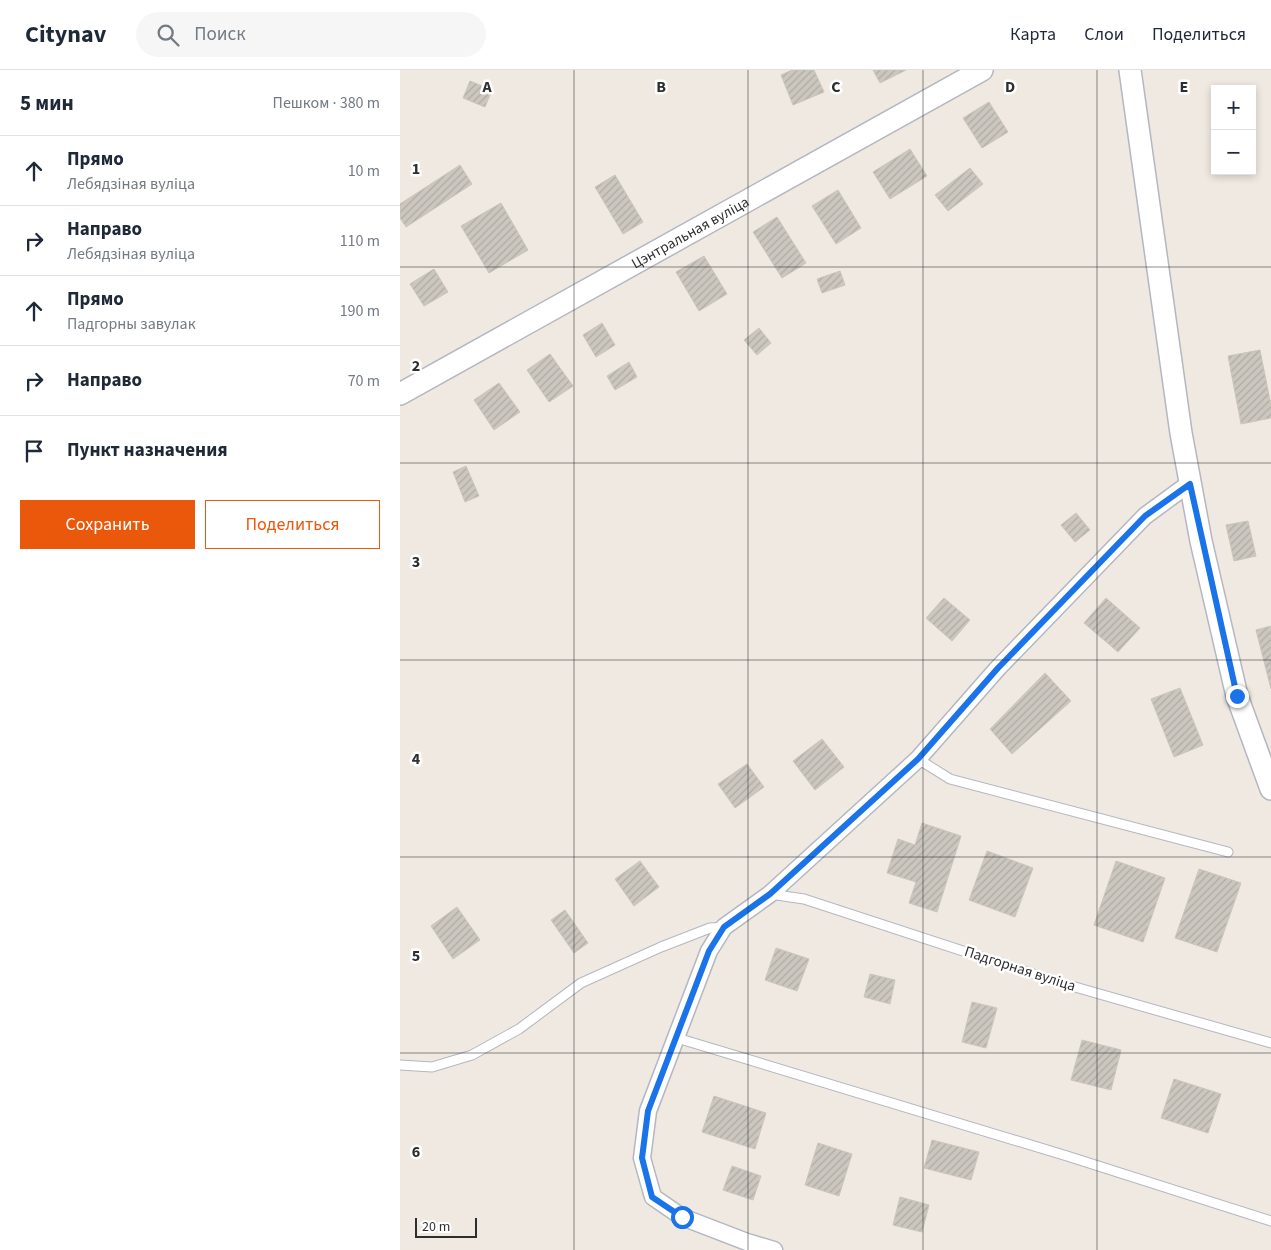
<!DOCTYPE html>
<html lang="ru">
<meta charset="utf-8">
<style>
:root{--surface:#fff;--page:#f6f6f7;--text:#1f2937;--muted:#747a83;--line:#e0e1e3;--accent:#ea580c}
body{margin:0;font-family:"Source Sans 3",sans-serif;background:var(--page);color:var(--text)}
.controls{position:absolute;right:15px;top:15px;display:grid;overflow:hidden;border-radius:0px;box-shadow:0 2px 8px #0003}
.controls button{width:45px;height:45px;display:grid;place-items:center;padding:0;border:0;border-bottom:1px solid var(--line);background:var(--surface);color:var(--text);font:25px sans-serif}
.scale{position:absolute;left:15px;bottom:12px;width:62px;box-sizing:border-box;padding-left:5px;border:2px solid #2e2e2e;border-top:0;font-size:14px;line-height:18px;white-space:nowrap;color:#2e2e2e;-webkit-text-stroke:4px #fff;paint-order:stroke}
.stop{position:absolute;width:15px;height:15px;margin:-11px;border:4px solid #1a73e8;border-radius:50%;background:#fff}
.stop.end{background:#1a73e8;border-color:#fff;box-shadow:0 1px 5px #0008}
.list{margin:0;padding:0;list-style:none}
h2{display:flex;justify-content:space-between;align-items:center;height:65px;margin:0;padding:0 20px;font-size:21px}
h2 small{font-size:16px;font-weight:400;color:var(--muted)}
.list li{display:grid;grid-template-columns:32px 1fr auto;gap:15px;align-items:center;box-sizing:border-box;height:70px;padding:0 20px;border-top:1px solid var(--line)}
.list b{display:block;font-size:19px;white-space:nowrap}
.list p{margin:0;font-size:16px;white-space:nowrap;color:var(--muted)}
.list em{font-size:16px;font-style:normal;color:var(--muted)}
.actions{display:flex;gap:10px;padding:15px 20px}
.actions a{flex:1;padding:11px 0;border:1px solid var(--accent);border-radius:0px;text-align:center;font-size:18px;color:var(--accent)}
.actions .main{background:var(--accent);color:#fff}
.icon{flex:none;width:28px;height:28px;fill:none;stroke:currentColor;stroke-width:2;stroke-linecap:round;stroke-linejoin:round}
.map{position:relative;flex:none;width:871px;height:1180px;overflow:hidden}
header{display:flex;align-items:center;gap:30px;box-sizing:border-box;height:70px;padding:0 25px;background:var(--surface);border-bottom:1px solid var(--line)}
header strong{font-size:24px}
nav{display:flex;gap:28px;margin-inline-start:auto;font-size:18px}
.search{width:350px;height:45px;background:var(--page);display:flex;align-items:center;gap:12px;box-sizing:border-box;padding:0 18px;border-radius:28px;color:var(--muted);font-size:19px}
main{display:flex}
aside{flex:1;background:var(--surface)}
.map>svg:first-child{display:block}
.building{fill:url(#building-hatch);stroke:#cbc5ba}
.lines{fill:none;stroke-linecap:round;stroke-linejoin:round}
.service-casing{stroke:#b4b7c1;stroke-width:11}
.minor-casing{stroke:#b4b7c1;stroke-width:19}
.tertiary-casing{stroke:#b4b7c1;stroke-width:24}
.service{stroke:#fff;stroke-width:9}
.minor{stroke:#fff;stroke-width:16}
.tertiary{stroke:#fff;stroke-width:21}
.route{stroke:#1a73e8;stroke-width:6}
.grid{fill:none;stroke:#2e2e2e;stroke-width:1;stroke-opacity:0.55}
.labels{text-anchor:middle;dominant-baseline:central;stroke-width:5;stroke-linejoin:round;paint-order:stroke}
.street-label{font-size:15px;fill:#2e2e2e;stroke:#fff}
.grid-label{font-size:16px;text-anchor:middle;font-weight:bold;fill:#2e2e2e;stroke:#fff;stroke-width:5;stroke-linejoin:round;paint-order:stroke}
</style>
<header>
<strong>Citynav</strong>
<div class="search"><svg class="icon" aria-label="search" viewBox="0 0 24 24"><circle cx="10" cy="10" r="6"/><path d="M15 15l6 6"/></svg>Поиск</div>
<nav><a>Карта</a><a>Слои</a><a>Поделиться</a></nav>
</header>
<main>
<aside>
<h2>5 мин<small>Пешком · 380 m</small></h2>
<ul class="list">
<li><svg class="icon" aria-label="ahead" viewBox="0 0 24 24"><path d="M12 20V5M6 11l6-6 6 6"/></svg><div><b>Прямо</b><p>Лебядзіная вуліца</p></div><em>10 m</em></li>
<li><svg class="icon" aria-label="right" viewBox="0 0 24 24"><path d="M7 20v-9h11M14 6l5 5-5 5"/></svg><div><b>Направо</b><p>Лебядзіная вуліца</p></div><em>110 m</em></li>
<li><svg class="icon" aria-label="ahead" viewBox="0 0 24 24"><path d="M12 20V5M6 11l6-6 6 6"/></svg><div><b>Прямо</b><p>Падгорны завулак</p></div><em>190 m</em></li>
<li><svg class="icon" aria-label="right" viewBox="0 0 24 24"><path d="M7 20v-9h11M14 6l5 5-5 5"/></svg><div><b>Направо</b></div><em>70 m</em></li>
<li><svg class="icon" aria-label="arrive" viewBox="0 0 24 24"><path d="M6 21V4h12l-3 4 3 4H6"/></svg><div><b>Пункт назначения</b></div></li>
</ul>
<div class="actions"><a class="main">Сохранить</a><a>Поделиться</a></div>
</aside>
<div class="map">
<svg width="871" height="1180" viewBox="0 0 871 1180">
<defs>
<pattern id="building-hatch" width="6" height="6" patternUnits="userSpaceOnUse" patternTransform="scale(1.25)"><rect width="6" height="6" fill="#cbc7bf"/><path d="M-1 1l2-2M0 6l6-6M5 7l2-2" fill="none" stroke="#afaba4"/></pattern>
</defs>
<rect width="100%" height="100%" fill="#efe9e1"/>
<g class="building">
<polygon points="392,0 414,0 424,22 393,35 381,5"/>
<polygon points="473,0 506,0 480,13"/>
<polygon points="70,11 92,20 85,37 63,28"/>
<polygon points="589,32 608,62 582,78 563,48"/>
<polygon points="510,79 527,106 490,129 473,102"/>
<polygon points="60,95 72,114 6,157 0,148 0,134"/>
<polygon points="570,98 583,114 548,141 535,125"/>
<polygon points="215,105 243,152 223,164 195,117"/>
<polygon points="438,120 461,158 436,174 412,136"/>
<polygon points="101,133 128,180 89,203 61,156"/>
<polygon points="377,147 406,193 382,208 353,162"/>
<polygon points="304,186 327,224 299,241 276,202"/>
<polygon points="34,199 48,222 24,236 10,214"/>
<polygon points="440,201 445,215 422,223 417,209"/>
<polygon points="202,253 215,275 196,287 183,265"/>
<polygon points="359,258 371,273 357,285 344,270"/>
<polygon points="860,280 871,335 871,348 841,354 828,286"/>
<polygon points="150,284 173,316 149,332 127,300"/>
<polygon points="229,292 237,307 215,320 207,306"/>
<polygon points="99,313 120,342 94,360 74,330"/>
<polygon points="66,396 79,426 65,432 53,402"/>
<polygon points="676,443 690,460 675,472 661,455"/>
<polygon points="848,451 856,486 834,491 826,455"/>
<polygon points="544,528 570,550 552,571 526,548"/>
<polygon points="706,528 740,558 718,582 684,553"/>
<polygon points="871,556 871,619 856,560"/>
<polygon points="645,603 671,631 612,684 590,659"/>
<polygon points="780,618 803,675 774,687 751,629"/>
<polygon points="422,669 444,697 415,720 393,691"/>
<polygon points="347,694 364,717 335,738 318,714"/>
<polygon points="522,753 561,766 537,842 509,833 516,812 487,803 498,769 515,775"/>
<polygon points="587,781 633,798 615,847 569,830"/>
<polygon points="240,791 259,817 234,836 215,809"/>
<polygon points="716,791 765,808 743,872 694,855"/>
<polygon points="799,799 841,813 817,882 775,868"/>
<polygon points="57,837 80,870 53,889 31,856"/>
<polygon points="165,840 188,873 174,883 151,850"/>
<polygon points="376,878 409,889 397,921 365,910"/>
<polygon points="470,904 495,910 490,934 464,927"/>
<polygon points="572,932 597,938 586,978 562,972"/>
<polygon points="682,970 721,980 711,1020 671,1010"/>
<polygon points="774,1009 821,1024 808,1063 761,1048"/>
<polygon points="314,1026 366,1043 355,1079 302,1062"/>
<polygon points="532,1070 579,1082 571,1110 524,1098"/>
<polygon points="418,1073 452,1084 439,1126 405,1115"/>
<polygon points="332,1096 361,1106 353,1130 323,1120"/>
<polygon points="500,1127 529,1135 522,1162 493,1155"/>
</g>
<g class="lines">
<g class="service-casing">
<g id="service">
<polyline points="518,689 550,709 828,782"/>
<polyline points="370,824 404,829 661,913 871,973"/>
<polyline points="277,968 667,1086 871,1151"/>
<polyline points="0,995 32,997 72,985 119,959 181,913 261,877 310,858 324,857"/>
</g>
</g>
<g class="minor-casing">
<polyline id="minor" points="374,1180 347,1172 282,1147 253,1127 242,1088 248,1041 309,881 324,857 370,824 518,689 598,598 745,446 790,413"/>
</g>
<g class="tertiary-casing">
<g id="tertiary">
<polyline points="730,0 781,363 801,471 837,626 871,719"/>
<path id="s1" d="M0,324l582,-324"/>
</g>
</g>
<use href="#service" class="service"/>
<use href="#minor" class="minor"/>
<use href="#tertiary" class="tertiary"/>
</g>
<g class="lines">
<polyline class="route" points="282,1147 252,1127 242,1088 248,1041 309,881 324,857 370,824 518,689 598,598 745,446 790,414 837,626"/>
</g>
<path class="grid" d="M174,0v1180M348,0v1180M523,0v1180M697,0v1180M0,197h871M0,393h871M0,590h871M0,787h871M0,983h871"/>
<g class="labels">
<g class="street-label">
<text stroke="none"><textPath href="#s1" startOffset="332">Цэнтральная вуліца</textPath></text>
<text transform="translate(620 899) rotate(18)">Падгорная вуліца</text>
</g>
</g>
<g class="grid-label">
<text x="87" y="22">A</text>
<text x="261" y="22">B</text>
<text x="436" y="22">C</text>
<text x="610" y="22">D</text>
<text x="784" y="22">E</text>
<text x="16" y="104">1</text>
<text x="16" y="301">2</text>
<text x="16" y="497">3</text>
<text x="16" y="694">4</text>
<text x="16" y="891">5</text>
<text x="16" y="1087">6</text>
</g>
</svg>
<div class="controls">
<button>+</button>
<button>−</button>
</div>
<div class="scale">20 m</div>
<div class="stop" style="left:282px;top:1147px"></div>
<div class="stop end" style="left:837px;top:626px"></div>
</div>
</main>
